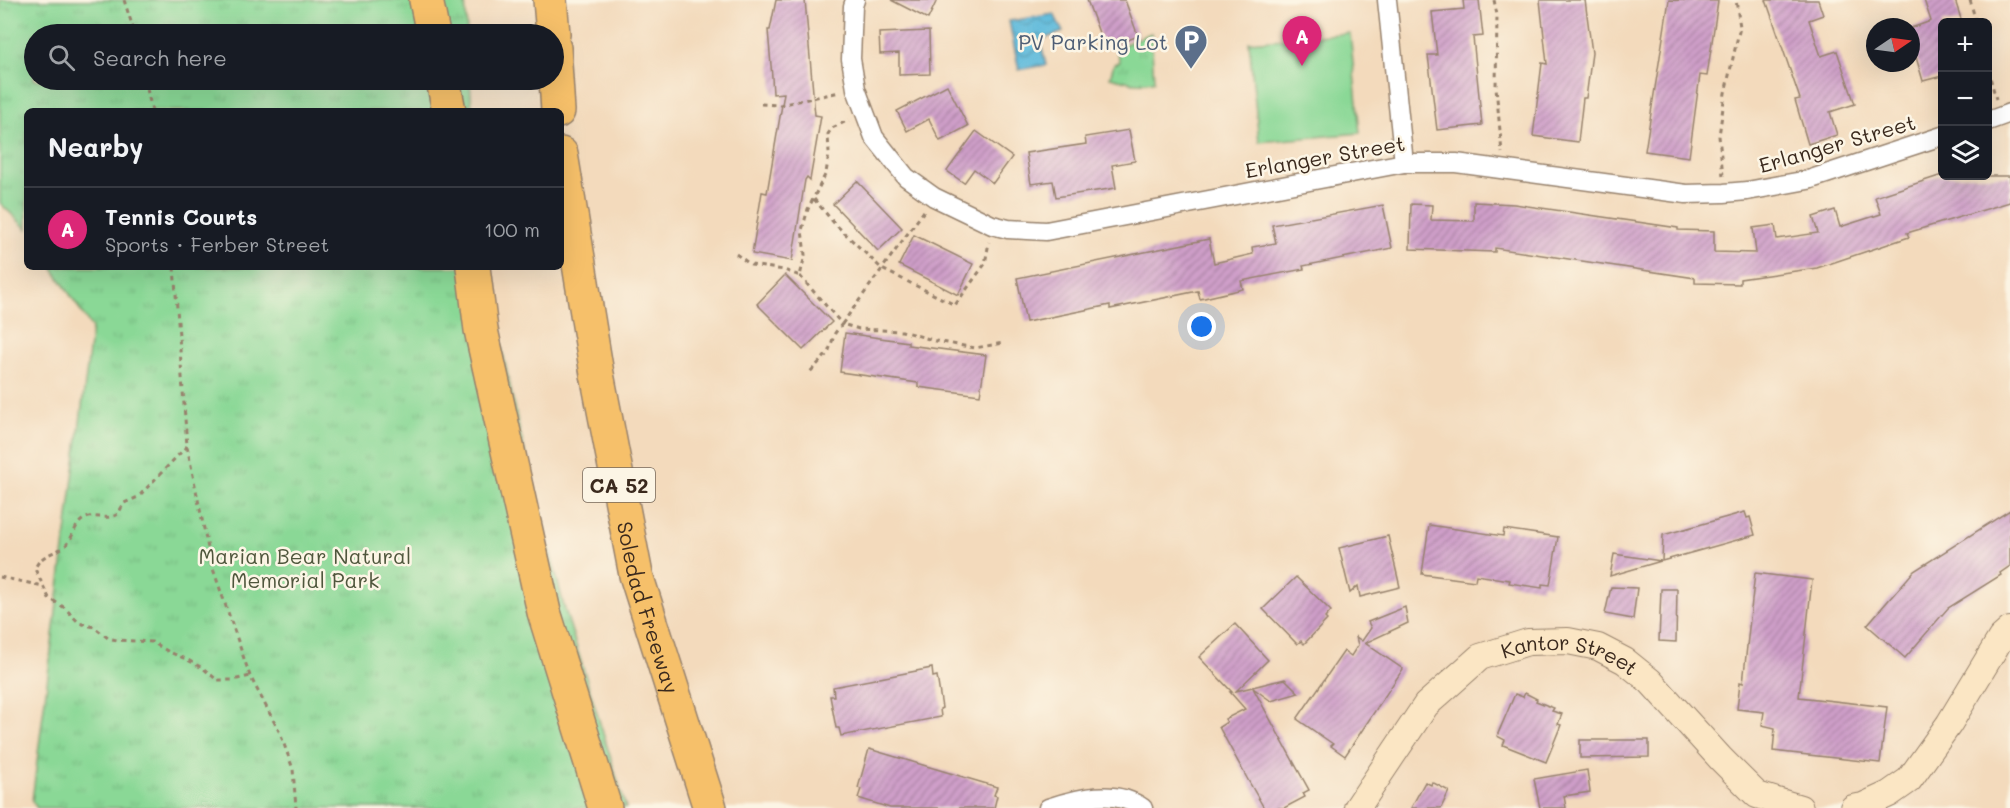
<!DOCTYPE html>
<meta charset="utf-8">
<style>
:root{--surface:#171b24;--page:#242831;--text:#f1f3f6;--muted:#9ea1a6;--line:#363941;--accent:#db2777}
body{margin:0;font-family:Mali,sans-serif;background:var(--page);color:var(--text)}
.controls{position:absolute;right:18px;top:18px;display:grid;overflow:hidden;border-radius:9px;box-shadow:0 6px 24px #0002}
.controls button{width:54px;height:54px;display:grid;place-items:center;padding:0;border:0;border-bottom:2px solid var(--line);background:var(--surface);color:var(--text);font:30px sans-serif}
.compass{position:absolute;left:1866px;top:18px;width:54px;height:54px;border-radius:50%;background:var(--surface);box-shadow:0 6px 24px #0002;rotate:77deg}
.you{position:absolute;left:1202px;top:327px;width:21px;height:21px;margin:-15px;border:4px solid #fff;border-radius:50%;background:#1a73e8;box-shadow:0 0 0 9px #1a73e833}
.badge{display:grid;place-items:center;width:39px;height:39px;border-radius:50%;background:var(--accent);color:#fff;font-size:20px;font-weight:700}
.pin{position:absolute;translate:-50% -50px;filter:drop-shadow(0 2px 3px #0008)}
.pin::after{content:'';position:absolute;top:32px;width:21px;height:18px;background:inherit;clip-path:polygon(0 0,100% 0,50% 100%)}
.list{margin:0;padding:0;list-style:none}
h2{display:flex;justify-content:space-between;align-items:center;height:78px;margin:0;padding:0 24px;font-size:26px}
h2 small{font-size:20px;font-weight:400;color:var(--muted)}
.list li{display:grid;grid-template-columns:39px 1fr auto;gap:18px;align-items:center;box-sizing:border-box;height:84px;padding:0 24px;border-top:2px solid var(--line)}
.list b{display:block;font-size:22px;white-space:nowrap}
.list p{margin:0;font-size:20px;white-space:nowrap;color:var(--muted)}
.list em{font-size:20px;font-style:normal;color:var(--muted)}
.icon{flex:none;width:33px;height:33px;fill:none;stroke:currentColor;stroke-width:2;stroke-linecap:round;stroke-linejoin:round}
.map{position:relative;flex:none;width:2010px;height:808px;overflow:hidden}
.search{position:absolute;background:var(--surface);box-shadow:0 6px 24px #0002;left:24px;top:24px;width:540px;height:66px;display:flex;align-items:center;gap:15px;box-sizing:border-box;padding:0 21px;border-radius:33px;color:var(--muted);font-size:22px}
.panel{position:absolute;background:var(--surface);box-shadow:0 6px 24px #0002;left:24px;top:108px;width:540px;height:162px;border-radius:9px}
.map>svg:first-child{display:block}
.grass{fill:url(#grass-tufts);stroke:#62815a;stroke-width:1.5}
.pitch{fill:#8ad896;stroke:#62815a;stroke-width:1.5}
.water{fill:url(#water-waves);stroke:#4c727c;stroke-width:1.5}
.building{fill:url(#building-hatch)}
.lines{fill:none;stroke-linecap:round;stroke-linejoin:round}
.street-casing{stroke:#97826d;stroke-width:21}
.secondary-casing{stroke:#97826d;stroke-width:28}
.highway-casing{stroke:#97826d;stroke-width:36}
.path{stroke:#97826d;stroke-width:3;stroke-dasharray:4.5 4.5;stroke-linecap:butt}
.street{stroke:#fff;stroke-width:18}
.secondary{stroke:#fbe6c4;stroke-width:26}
.highway{stroke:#f6c06b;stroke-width:33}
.labels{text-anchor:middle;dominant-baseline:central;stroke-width:5;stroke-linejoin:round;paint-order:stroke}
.shield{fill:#fcf5e5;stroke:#75675a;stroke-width:1.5}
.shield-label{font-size:20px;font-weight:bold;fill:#3b2a1e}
.service-label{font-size:21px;fill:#4e5e75;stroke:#fcf5e5;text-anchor:end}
.street-label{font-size:21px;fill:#3b2a1e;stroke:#fcf5e5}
.park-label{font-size:21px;fill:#4f563c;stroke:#fcf5e5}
</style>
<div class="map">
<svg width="2010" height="808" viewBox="0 0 2010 808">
<defs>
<pattern id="grass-tufts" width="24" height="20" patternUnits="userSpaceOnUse" patternTransform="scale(1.5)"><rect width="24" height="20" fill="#8ad896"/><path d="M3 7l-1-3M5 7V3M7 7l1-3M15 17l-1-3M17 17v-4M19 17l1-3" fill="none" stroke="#78ba81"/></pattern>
<pattern id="water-waves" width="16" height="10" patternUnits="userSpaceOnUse" patternTransform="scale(1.5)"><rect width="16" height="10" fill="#5dbadb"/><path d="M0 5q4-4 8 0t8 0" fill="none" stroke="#4e97b1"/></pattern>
<pattern id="building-hatch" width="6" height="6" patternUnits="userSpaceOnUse" patternTransform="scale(1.5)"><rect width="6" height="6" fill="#cf9fc9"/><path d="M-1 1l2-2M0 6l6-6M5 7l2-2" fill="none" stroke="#a982a3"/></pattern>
</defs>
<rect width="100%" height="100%" fill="#fcf5e5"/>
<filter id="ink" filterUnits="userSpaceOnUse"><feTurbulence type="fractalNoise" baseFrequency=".0167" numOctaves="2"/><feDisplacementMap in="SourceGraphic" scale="12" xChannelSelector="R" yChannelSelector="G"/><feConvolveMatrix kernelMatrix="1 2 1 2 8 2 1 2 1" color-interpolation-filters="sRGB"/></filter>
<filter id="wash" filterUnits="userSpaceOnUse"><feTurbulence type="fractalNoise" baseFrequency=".008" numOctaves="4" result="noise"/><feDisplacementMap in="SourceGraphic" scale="24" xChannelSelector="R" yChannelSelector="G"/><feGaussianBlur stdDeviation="1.35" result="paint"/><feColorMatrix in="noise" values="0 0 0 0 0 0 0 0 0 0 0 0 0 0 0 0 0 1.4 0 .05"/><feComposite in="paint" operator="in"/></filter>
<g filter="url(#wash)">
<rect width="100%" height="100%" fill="#f3dabc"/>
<g class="grass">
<polygon points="0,0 465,0 467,34 34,34 34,80 470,80 472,111 27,111 27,229 0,203"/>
<polygon points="1151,33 1154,81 1134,83 1110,77 1114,64 1120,62 1116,48"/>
<polygon points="52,267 487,267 492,302 519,428 563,603 626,808 37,808 32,801 92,328"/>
</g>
<polygon class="pitch" points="1350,33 1360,133 1259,142 1249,42"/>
<polygon class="water" points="1054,14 1063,32 1040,40 1046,65 1019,70 1009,21"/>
<g id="blocks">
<g class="building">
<polygon points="776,0 805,0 815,115 821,116 810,180 807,177 805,180 792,261 752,254 762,192 767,193 784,93 773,94 772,77 768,30 770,30"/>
<polygon points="891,0 937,0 928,19"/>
<polygon points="1087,0 1125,0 1138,36 1105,49"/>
<polygon points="1463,0 1479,0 1483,36 1473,37 1482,125 1437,130 1428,55 1437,55 1432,12 1464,9"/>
<polygon points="1540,0 1585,0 1592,53 1586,98 1583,98 1578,142 1533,136 1542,63 1547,64"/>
<polygon points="1669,0 1718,1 1707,76 1700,75 1689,157 1645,151"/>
<polygon points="1766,0 1818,0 1823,15 1809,20 1821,56 1837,51 1855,104 1830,112 1837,135 1808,144 1795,100 1800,99"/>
<polygon points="1924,0 1955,0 1962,22 1942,22 1942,76 1923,81 1911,40 1911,28 1931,21"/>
<polygon points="929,31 930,74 899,75 899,53 880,54 879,33"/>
<polygon points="947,85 968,126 940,141 929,119 907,131 897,111"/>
<polygon points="1129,130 1135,161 1112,165 1116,188 1056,197 1053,181 1031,184 1026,153 1086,144 1085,137"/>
<polygon points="976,131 1012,157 993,183 974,169 964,183 947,171"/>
<polygon points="1939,176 2010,176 2010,202 1907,233 1909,237 1817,268 1740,279 1740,284 1695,283 1695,278 1495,248 1495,252 1410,249 1411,204 1432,205 1431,220 1474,221 1474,202 1514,204 1562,211 1678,228 1678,230 1714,231 1714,252 1756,253 1753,228 1775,225 1777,239 1818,233 1813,217 1835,210 1840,227 1881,214 1875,197"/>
<polygon points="857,181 902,228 878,251 833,204"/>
<polygon points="1383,205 1392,248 1303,266 1304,269 1241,281 1243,289 1200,299 1198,291 1110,309 1110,305 1026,322 1017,278 1209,239 1214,263 1253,254 1252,247 1276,243 1272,225"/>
<polygon points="914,235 973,264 958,295 899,265"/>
<polygon points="785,275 832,322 803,350 757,304"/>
<polygon points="845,333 908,342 908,345 986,355 980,395 918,387 918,383 840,372"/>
<polygon points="2010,510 2010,566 2000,573 2001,575 1948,608 1905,658 1867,625 1914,571"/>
<polygon points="1745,512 1747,518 1750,517 1755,535 1662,561 1663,535"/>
<polygon points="1429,525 1503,536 1504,529 1558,537 1550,585 1542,584 1542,588 1509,583 1510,580 1476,575 1475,581 1422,574"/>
<polygon points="1388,536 1400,587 1360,597 1358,586 1350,593 1339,548"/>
<polygon points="1614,554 1661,561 1610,576"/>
<polygon points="1755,573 1812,580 1799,697 1887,707 1880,763 1773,751 1775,728 1762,725 1764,712 1737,709 1740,682 1743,683"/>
<polygon points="1296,577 1331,611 1325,618 1327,620 1304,644 1301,641 1297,644 1263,609"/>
<polygon points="1611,587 1637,588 1633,619 1605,614"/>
<polygon points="1661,589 1677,589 1676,642 1659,641"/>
<polygon points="1405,607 1408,623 1365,643 1403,669 1345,756 1331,746 1333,744 1297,719 1344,651 1351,656 1358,645 1356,637 1362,641 1371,628 1368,622"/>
<polygon points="1235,624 1268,660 1236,691 1285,679 1299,693 1271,701 1253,688 1309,790 1303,793 1305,797 1284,808 1264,808 1248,780 1219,727 1227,722 1225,719 1245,709 1230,692 1232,692 1199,657"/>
<polygon points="932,668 933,677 937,676 942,708 940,709 941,717 841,736 839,728 836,728 830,696 834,696 833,687"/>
<polygon points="1525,693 1537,699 1536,701 1554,708 1552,711 1562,714 1558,724 1561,725 1546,762 1503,745 1505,740 1497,736 1515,694 1523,697"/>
<polygon points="1580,740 1649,740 1649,757 1580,758"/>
<polygon points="869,749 997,787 994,795 997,796 994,808 890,808 858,798 861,789 858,788"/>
<polygon points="1587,770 1590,792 1564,796 1566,808 1540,808 1534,779"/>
<polygon points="1425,782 1431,785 1432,782 1449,791 1441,808 1411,808"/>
</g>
</g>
</g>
<g filter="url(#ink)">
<use href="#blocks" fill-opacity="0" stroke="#97826d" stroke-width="1.5"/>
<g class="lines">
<g class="street-casing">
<g id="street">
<polyline points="855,0 853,6 851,59 856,89 874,137 906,177 934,197 992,225 1008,229 1046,231 1404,163 1456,163 1686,194 1724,193 1747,191 1808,180 1942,136"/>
<polyline points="1387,0 1404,163"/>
<polyline points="1988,121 2010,113"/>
<path d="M1048,808c30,-10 67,-20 95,0"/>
</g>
</g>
<g class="secondary-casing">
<g id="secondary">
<path id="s1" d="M1357,808l69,-103 54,-48 48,-15 40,-1 30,6 27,14 25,20 71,78 36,36 43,13"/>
<polyline points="1853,808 1863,806 1889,794 1909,780 1949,724 2001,638 2010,630"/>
</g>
</g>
<g class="highway-casing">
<g id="highway">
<polyline points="426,0 433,34"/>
<polyline points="550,0 553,34"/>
<polyline points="554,48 558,111"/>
<polyline points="443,80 449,111"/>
<path id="s2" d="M561,154l36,220 39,201 74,233"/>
<polyline points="473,267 481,330 544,612 605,808"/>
</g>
</g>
<g class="path">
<polyline points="124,0 135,34"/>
<polyline points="1494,0 1497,15 1496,87 1502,153"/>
<polyline points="1970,0 1976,22"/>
<polyline points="1988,70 1996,99"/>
<polyline points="145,80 152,111"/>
<polyline points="761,104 780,105 840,92"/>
<polyline points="1723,176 1719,136 1725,93 1740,27 1736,0"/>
<polyline points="814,199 834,223 882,269 955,305 985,264 989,242"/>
<polyline points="924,211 842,324 859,329 902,331 936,341 975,348 1004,343"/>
<polyline points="736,254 751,265 784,270 800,276 805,255 802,230 808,209 826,173 829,154 828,134 832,128 849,120"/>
<polyline points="174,267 187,446 211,563 250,676 280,733 293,769 296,808"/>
<polyline points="800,276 842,324 835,333 828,353 809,373"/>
<path d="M187,446l-49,51 -14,6 -6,11c-10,7 -22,0 -32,4 -11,4 -12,18 -19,26 -9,10 -27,9 -32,25l14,29 16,10 14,15 15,4 14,11 9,2 35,2 17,10 17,7 18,10 13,11h16l17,-4"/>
<polyline points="0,577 43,586"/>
</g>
<use href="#street" class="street"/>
<use href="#secondary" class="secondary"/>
<use href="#highway" class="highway"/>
</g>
</g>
<defs>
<g id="parking-pin" transform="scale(1.725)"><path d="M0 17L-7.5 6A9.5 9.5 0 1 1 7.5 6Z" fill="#5c6f8a" stroke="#fcf5e5"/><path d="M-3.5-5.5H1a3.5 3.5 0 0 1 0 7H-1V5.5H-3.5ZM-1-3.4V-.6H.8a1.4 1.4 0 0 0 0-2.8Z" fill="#fff"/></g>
</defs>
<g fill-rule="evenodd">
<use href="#parking-pin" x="1191" y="41"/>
</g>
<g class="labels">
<rect class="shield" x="583" y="468" width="72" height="34" rx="4.5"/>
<g class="shield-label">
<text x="619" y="485">CA 52</text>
</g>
<g class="service-label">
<text x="1168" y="41">PV Parking Lot</text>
</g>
<g class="street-label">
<text transform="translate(1837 143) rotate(-16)">Erlanger Street</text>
<text transform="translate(1325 156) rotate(-10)">Erlanger Street</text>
<text stroke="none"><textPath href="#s2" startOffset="462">Soledad Freeway</textPath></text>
<text stroke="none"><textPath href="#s1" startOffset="290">Kantor Street</textPath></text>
</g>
<g class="park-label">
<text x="305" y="555">Marian Bear Natural<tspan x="305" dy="24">Memorial Park</tspan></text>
</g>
</g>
</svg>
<div class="controls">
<button>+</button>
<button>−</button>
<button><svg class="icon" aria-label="layers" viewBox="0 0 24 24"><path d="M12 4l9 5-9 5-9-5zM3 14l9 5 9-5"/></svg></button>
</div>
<svg class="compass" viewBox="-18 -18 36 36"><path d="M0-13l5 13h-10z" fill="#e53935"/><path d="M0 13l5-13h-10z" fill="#9ea1a6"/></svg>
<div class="you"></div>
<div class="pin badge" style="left:1302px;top:66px">A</div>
<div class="search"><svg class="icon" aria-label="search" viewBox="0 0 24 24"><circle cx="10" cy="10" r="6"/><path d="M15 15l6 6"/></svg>Search here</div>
<section class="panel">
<h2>Nearby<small></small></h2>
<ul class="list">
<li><span class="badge">A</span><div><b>Tennis Courts</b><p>Sports · Ferber Street</p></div><em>100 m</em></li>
</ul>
</section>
</div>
